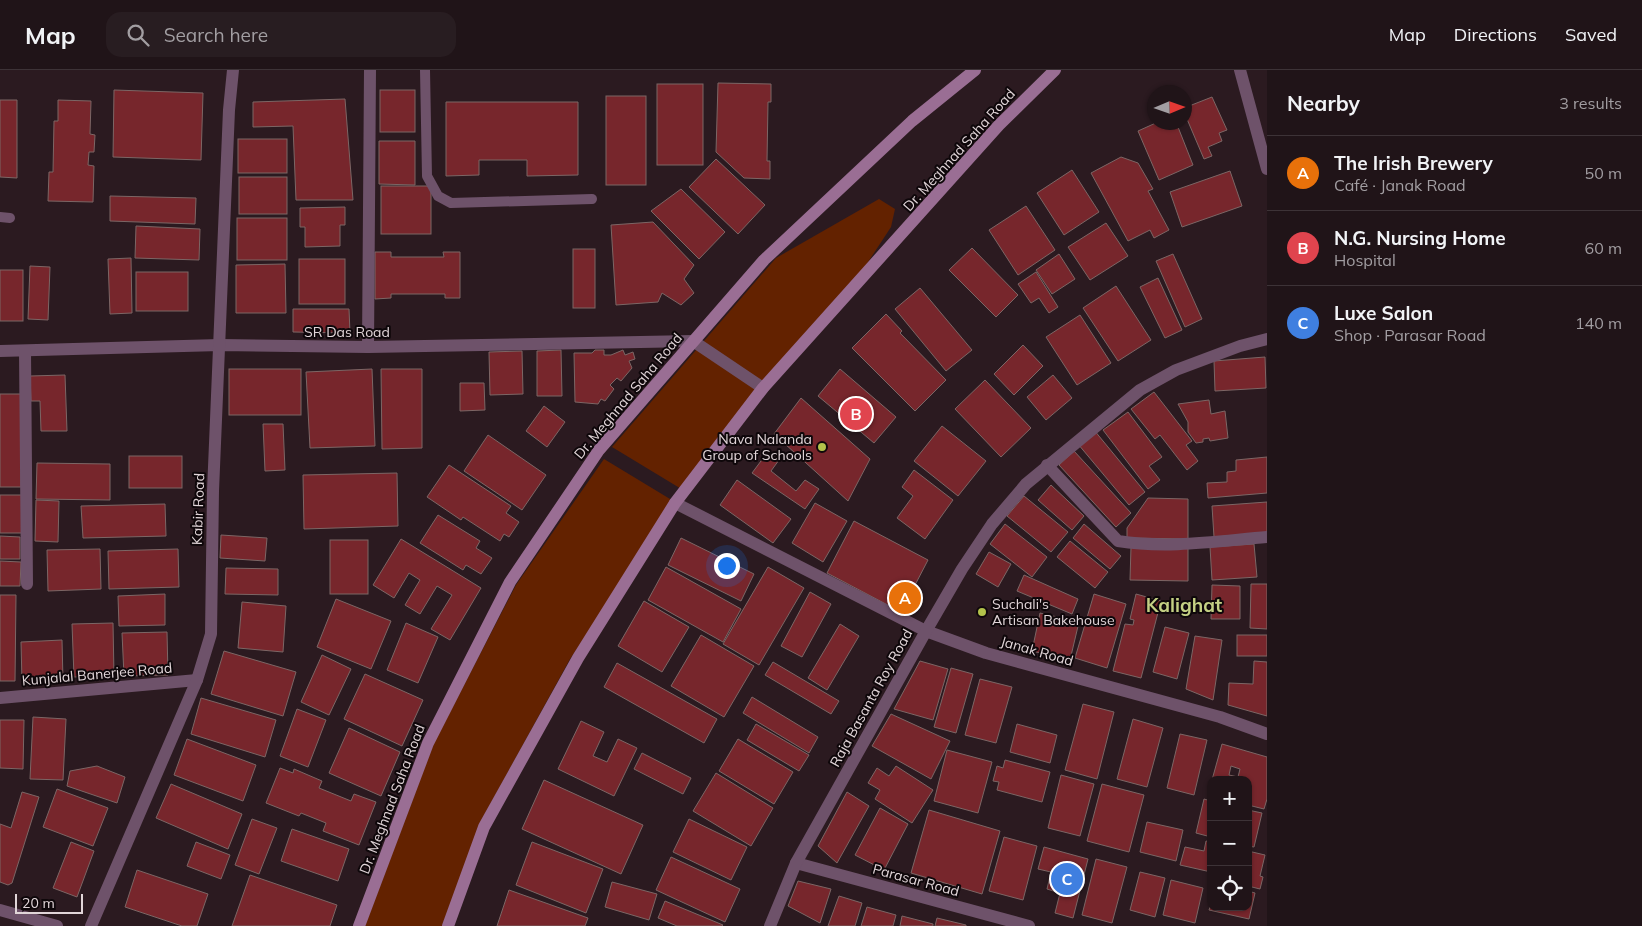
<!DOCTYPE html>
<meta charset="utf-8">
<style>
:root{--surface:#201418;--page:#281d21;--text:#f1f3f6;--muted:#a29ea2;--line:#3d3337;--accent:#b3c24b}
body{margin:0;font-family:Mulish,sans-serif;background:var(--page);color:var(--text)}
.controls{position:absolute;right:15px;bottom:15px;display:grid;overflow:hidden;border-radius:10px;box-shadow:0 1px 4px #0004}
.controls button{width:45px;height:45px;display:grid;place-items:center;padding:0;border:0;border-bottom:1px solid var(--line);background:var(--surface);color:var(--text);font:25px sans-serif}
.compass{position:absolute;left:1147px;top:15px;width:45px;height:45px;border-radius:50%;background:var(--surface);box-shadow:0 1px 4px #0004;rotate:88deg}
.scale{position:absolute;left:15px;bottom:12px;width:68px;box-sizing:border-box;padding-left:5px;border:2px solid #e1d5d8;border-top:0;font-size:14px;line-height:18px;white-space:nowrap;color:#e1d5d8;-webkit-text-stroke:4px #0e070a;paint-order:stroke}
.you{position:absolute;left:726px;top:495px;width:18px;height:18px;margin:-12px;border:4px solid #fff;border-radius:50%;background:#1a73e8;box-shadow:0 0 0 8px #1a73e833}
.badge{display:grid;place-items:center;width:32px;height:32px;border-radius:50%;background:var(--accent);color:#fff;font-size:16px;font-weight:700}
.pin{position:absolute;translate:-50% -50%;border:2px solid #fff;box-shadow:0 1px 5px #0006}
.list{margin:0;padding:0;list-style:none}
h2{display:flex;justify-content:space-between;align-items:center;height:65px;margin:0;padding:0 20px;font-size:21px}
h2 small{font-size:16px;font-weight:400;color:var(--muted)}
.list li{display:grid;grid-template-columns:32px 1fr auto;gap:15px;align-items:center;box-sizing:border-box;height:75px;padding:0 20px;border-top:1px solid var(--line)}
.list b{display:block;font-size:19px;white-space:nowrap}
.list p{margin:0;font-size:16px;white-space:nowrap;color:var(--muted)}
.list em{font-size:16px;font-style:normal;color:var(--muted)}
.icon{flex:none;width:28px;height:28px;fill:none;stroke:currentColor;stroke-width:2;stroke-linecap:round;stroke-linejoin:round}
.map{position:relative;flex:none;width:1267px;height:856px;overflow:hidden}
header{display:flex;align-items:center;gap:30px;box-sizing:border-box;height:70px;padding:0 25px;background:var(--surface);border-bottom:1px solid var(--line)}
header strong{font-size:24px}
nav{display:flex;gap:28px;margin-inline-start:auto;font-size:18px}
.search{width:350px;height:45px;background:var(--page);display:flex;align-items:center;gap:12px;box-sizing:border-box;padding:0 18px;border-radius:15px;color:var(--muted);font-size:19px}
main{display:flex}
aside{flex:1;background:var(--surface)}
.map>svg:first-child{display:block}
.green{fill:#632200}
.building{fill:#77262c;stroke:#7c6665;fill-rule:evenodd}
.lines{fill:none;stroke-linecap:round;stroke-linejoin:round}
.lane{stroke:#6e526a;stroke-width:10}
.street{stroke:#6e526a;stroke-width:12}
.secondary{stroke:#9a6e94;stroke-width:12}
.poi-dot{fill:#b3c24b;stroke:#0e070a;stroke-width:2}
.labels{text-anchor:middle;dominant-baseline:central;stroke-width:4;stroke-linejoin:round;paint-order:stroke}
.street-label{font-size:14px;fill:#e1d5d8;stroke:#0e070a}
.poi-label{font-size:14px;fill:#e1d5d8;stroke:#0e070a;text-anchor:end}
.district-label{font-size:19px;font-weight:bold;fill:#c4d084;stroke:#0e070a}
</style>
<header>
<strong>Map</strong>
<div class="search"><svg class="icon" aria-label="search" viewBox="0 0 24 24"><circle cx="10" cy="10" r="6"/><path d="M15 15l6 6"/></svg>Search here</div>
<nav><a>Map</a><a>Directions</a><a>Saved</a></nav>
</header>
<main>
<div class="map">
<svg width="1267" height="856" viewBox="0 0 1267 856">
<rect width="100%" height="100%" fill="#2b1a20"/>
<g class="green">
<polygon points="879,129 895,139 891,157 853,215 683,420 612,377 776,188"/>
<polygon points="604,389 675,432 570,589 481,751 442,856 365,856 434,673 516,515"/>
</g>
<g class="building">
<polygon points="718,13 771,14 771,32 768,32 767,91 770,91 770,109 744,108 716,82"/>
<rect x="657" y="14" width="46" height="81"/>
<polygon points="114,20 203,23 201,90 113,87"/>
<rect x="380" y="20" width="35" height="42"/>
<rect x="606" y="26" width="40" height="89"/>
<polygon points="1212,27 1227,60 1219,63 1222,71 1208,77 1212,86 1204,89 1184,42 1184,38"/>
<polygon points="345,29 353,130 296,130 293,56 253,57 253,32"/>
<polygon points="0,30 17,30 17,108 0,107"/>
<polygon points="58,30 91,31 90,64 95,65 94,82 89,82 88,95 94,96 93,132 48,131 49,102 53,102 54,51 58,51"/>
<polygon points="446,32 578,32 578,105 527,106 527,90 479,90 479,105 446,106"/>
<polygon points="1158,52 1176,52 1193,95 1159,110 1138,61"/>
<rect x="238" y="69" width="49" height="34"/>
<polygon points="379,71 415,71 415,115 379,114"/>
<polygon points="1121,87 1138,93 1153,119 1148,121 1169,160 1154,168 1150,160 1128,171 1091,103"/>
<polygon points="716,89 765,135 738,164 689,117"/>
<polygon points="1072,100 1099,142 1064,165 1037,123"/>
<polygon points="1230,101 1242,136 1182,157 1170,122"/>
<rect x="239" y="107" width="48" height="37"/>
<rect x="381" y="116" width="50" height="48"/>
<polygon points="681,119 725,162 699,189 651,141"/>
<polygon points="110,126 196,128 195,154 110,151"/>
<polygon points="1026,136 1055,180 1018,205 989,160"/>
<polygon points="345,137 345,155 340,155 340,176 305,177 305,157 300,157 300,138"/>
<rect x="237" y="148" width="50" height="42"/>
<polygon points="653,152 694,195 684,209 694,223 681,235 662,223 658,232 616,235 611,155"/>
<polygon points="1106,153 1128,186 1090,210 1068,177"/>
<polygon points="136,156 200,159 199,190 135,188"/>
<polygon points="972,178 1018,225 996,247 949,200"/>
<rect x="573" y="179" width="22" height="59"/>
<polygon points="375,182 391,182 391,187 444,187 443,182 460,182 460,228 445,228 445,224 391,224 391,228 375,229"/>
<polygon points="1059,184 1075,209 1052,224 1036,200"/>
<polygon points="1173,184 1202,249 1185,257 1156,191"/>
<polygon points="131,188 132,243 110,244 108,189"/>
<rect x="299" y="189" width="46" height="45"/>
<polygon points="285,194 286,243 236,243 236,195"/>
<polygon points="30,196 50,197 48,250 28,249"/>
<rect x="0" y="200" width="23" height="51"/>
<rect x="136" y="202" width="52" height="39"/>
<polygon points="1036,202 1058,237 1049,243 1039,228 1031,233 1018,214"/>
<polygon points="1158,208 1182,260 1165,268 1140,217"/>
<polygon points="1116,216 1151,270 1118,291 1083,238"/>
<polygon points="920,218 972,280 946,301 895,239"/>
<polygon points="293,239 349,239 350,263 293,262"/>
<polygon points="886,244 902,261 900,263 946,310 915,341 852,278"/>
<polygon points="1080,245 1111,293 1077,315 1046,267"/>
<polygon points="1023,275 1043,296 1014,325 994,304"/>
<polygon points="561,280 562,326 537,326 537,281"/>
<polygon points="595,280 604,280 604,285 611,285 623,280 625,285 633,282 635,289 629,291 632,298 621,311 617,308 610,315 614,319 605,331 601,329 598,334 575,332 574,283 592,283"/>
<polygon points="522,281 523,324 490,325 489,282"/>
<polygon points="1265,287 1266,318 1215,321 1214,291"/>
<rect x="229" y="299" width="72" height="46"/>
<polygon points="372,299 375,376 310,378 306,302"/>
<polygon points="381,299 422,299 422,378 382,379"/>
<polygon points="840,299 896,347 874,373 818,326"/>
<polygon points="65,305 67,361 41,361 40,331 31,331 30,306"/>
<polygon points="1053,305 1072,328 1046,350 1027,327"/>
<polygon points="985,310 1031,358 1001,387 955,339"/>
<polygon points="460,313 484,313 485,340 460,341"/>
<polygon points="1154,322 1192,371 1186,375 1198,391 1187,400 1160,365 1155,369 1131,339"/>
<polygon points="0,324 22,324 21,417 0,417"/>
<polygon points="801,328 870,389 848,431 774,364"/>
<polygon points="1209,330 1211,344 1225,341 1228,368 1210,371 1209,368 1203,369 1203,372 1196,373 1188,362 1188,352 1178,334"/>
<polygon points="544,336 565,352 547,377 526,361"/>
<polygon points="1128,342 1162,387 1149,396 1160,410 1148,419 1103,360"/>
<polygon points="263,354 283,354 285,400 265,401"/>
<polygon points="942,356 986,391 958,426 914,391"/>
<polygon points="1094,360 1145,422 1129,435 1078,374"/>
<polygon points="488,365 546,405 522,440 464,401"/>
<polygon points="1074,381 1131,443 1116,457 1059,395"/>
<polygon points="767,383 779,390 771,401 796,421 805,410 819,419 805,439 752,403"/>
<rect x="129" y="386" width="53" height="32"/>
<polygon points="1267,387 1267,423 1208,428 1207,413 1227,412 1227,402 1236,401 1236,390"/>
<polygon points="37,393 110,394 110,430 36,429"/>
<polygon points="449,395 511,436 506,443 519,452 509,467 504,464 500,471 463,447 461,450 427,427"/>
<polygon points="914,400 953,430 925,469 897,448 913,426 902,417"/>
<polygon points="397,403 398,456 304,459 303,405"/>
<polygon points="737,410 791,449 773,473 720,435"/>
<polygon points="1051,415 1084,446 1072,460 1038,430"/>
<polygon points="0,425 24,425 23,463 0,463"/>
<polygon points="1024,426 1068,462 1051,482 1007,446"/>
<polygon points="1148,428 1188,429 1188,469 1127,468 1127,458"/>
<polygon points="36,430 59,431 58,472 35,471"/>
<polygon points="1267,432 1267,463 1214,467 1212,436"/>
<polygon points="815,433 847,451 823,492 792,473"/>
<polygon points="165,434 166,466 83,468 81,436"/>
<polygon points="438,445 480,471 476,478 492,488 481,504 466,495 463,500 420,473"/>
<polygon points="854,451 928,490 901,542 827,503"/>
<polygon points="1005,454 1047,487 1032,507 990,474"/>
<polygon points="1084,454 1121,486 1110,499 1073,468"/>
<polygon points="221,465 267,468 265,491 220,488"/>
<polygon points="0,466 20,467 20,489 0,489"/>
<polygon points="681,468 754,504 741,531 668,495"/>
<polygon points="401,469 481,518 450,570 431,559 452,525 437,516 420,544 405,535 420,510 409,503 394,528 373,515"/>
<rect x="330" y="470" width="38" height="54"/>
<polygon points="1070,471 1108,502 1095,518 1057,487"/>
<polygon points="1254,474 1257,507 1212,510 1210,477"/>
<polygon points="1131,477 1188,478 1188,511 1130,510"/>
<polygon points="100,479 101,519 48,521 47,480"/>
<polygon points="178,479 179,517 109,519 108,481"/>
<polygon points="989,482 1011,494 998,517 976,504"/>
<polygon points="0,491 21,492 20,516 0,516"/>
<polygon points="666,497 741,539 723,572 648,530"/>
<polygon points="768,497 804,518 759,595 723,574"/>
<polygon points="226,498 278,499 278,525 225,524"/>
<polygon points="1024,505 1078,529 1072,544 1017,521"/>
<polygon points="1251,514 1267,514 1267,559 1250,558"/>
<polygon points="1212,515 1240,516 1240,549 1211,549"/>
<polygon points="810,522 831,534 802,587 781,576"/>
<polygon points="165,524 165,555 119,556 118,526"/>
<polygon points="1094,524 1126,534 1107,598 1075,588"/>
<polygon points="1136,524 1161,531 1141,608 1113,601 1125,554 1133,555 1134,550 1130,549"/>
<polygon points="0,525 16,525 15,611 0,611"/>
<polygon points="336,529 391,551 371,599 317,577"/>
<polygon points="644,531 689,557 662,602 618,576"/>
<polygon points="242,532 286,536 283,582 238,578"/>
<polygon points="1040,543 1079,552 1070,590 1032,581"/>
<polygon points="113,553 114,606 74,607 72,554"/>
<polygon points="406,553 438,567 418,613 387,600"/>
<polygon points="840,554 859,566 827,620 808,608"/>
<polygon points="1165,557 1189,563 1177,609 1153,602"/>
<polygon points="167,562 168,605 124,606 122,563"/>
<polygon points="701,565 754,596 724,647 671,616"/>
<rect x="1237" y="565" width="30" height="21"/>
<polygon points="1195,566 1222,570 1213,630 1186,619"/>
<polygon points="62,570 63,611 22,612 21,572"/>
<polygon points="224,581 296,602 283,646 211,624"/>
<polygon points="322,585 351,599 329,645 301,632"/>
<polygon points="920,591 948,599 933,650 894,639"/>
<polygon points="1254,591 1267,592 1267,646 1228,635 1229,613 1253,614"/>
<polygon points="773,592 839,631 831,644 765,605"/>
<polygon points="617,593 717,649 704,673 604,617"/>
<polygon points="951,598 973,604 956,663 934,657"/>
<polygon points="365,604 423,630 402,676 344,649"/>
<polygon points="980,609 1012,617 996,673 965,665"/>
<polygon points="752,627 818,667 809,683 743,643"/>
<polygon points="201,628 276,650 265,687 191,664"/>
<polygon points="1083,634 1114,642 1097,709 1065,700"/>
<polygon points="297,639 326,650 308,697 280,686"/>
<polygon points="891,644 950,671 931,709 872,676"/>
<polygon points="33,647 66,649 63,710 30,709"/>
<polygon points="1133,649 1163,658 1147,717 1117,709"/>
<polygon points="0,650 24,650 23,699 0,698"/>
<polygon points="581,651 604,662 593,686 607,692 618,669 637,678 614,726 558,699"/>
<polygon points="756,654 809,685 799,701 747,670"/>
<polygon points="1017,654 1057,665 1050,693 1010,682"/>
<polygon points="349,658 400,682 381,726 329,703"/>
<polygon points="1180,664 1207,670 1194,725 1167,718"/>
<polygon points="187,669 256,695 243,731 174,705"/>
<polygon points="738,669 793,702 774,734 719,701"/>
<path d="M1222,674l45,13v42l-3,10 -16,-4v-25h-36zM1231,696l9,3 -2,8 -9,-2z"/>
<polygon points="947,680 992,692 978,743 934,731"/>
<polygon points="642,683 691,708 683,724 634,699"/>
<polygon points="1005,690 1050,702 1042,732 997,720 999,712 993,711 997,696 1003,698"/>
<polygon points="97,696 125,707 117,733 67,716 70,701"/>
<polygon points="896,696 933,720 912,753 875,729 880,720 868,713 877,698 889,706"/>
<polygon points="280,698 293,703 294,699 322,711 319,718 351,731 354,724 376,732 359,775 323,761 326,753 301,743 299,746 266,733"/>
<polygon points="716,703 773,738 751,776 693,741"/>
<polygon points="1061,705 1094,714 1080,766 1048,758"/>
<polygon points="544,710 643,755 621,804 522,759"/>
<polygon points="171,714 242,744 228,779 156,748"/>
<polygon points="1102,714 1144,725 1129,782 1087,771"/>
<polygon points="57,719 108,738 93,776 43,757"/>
<polygon points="22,722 39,727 12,813 8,815 0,812 0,754 11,758"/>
<polygon points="847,722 869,736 837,793 818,776"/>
<polygon points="1204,729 1211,731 1211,767 1196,763"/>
<polygon points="880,738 908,754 884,800 855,785"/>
<polygon points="929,740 1000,761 982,824 911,803"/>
<polygon points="1248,740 1262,743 1254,777 1248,776"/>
<polygon points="252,749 277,758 259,804 235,795"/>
<polygon points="689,749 747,777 731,810 673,782"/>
<polygon points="1147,752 1183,760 1176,791 1140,782"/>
<polygon points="292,759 349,779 338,811 281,791"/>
<polygon points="1004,767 1037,776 1023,830 989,821"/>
<polygon points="1206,771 1211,772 1211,802 1180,795 1185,777 1204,781"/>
<polygon points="71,772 94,781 77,827 53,818"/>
<polygon points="196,772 230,785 221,809 187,796"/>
<polygon points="532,772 603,799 586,843 516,815"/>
<polygon points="1044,777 1088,789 1073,848 1055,843 1060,823 1047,819 1051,802 1038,799"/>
<polygon points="1248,781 1265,785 1260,806 1263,807 1260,819 1248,816"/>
<polygon points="671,787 740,819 725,852 656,820"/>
<polygon points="1096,789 1127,797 1112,853 1082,845"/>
<polygon points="137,800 208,824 197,856 182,856 125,837"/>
<polygon points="1140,802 1165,808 1155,847 1130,840"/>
<polygon points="250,805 337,835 330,856 232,856"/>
<polygon points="1171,810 1203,818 1195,853 1163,845"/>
<polygon points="798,811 831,819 820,853 788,836"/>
<polygon points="612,812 657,824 649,850 605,837"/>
<polygon points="509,820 588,848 585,856 497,856"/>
<polygon points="1248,821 1255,823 1249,849 1209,840 1211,834 1211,837 1248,837"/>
<polygon points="839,826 862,833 855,856 828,856"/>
<polygon points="665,831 723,855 722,856 677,856 658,848"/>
<polygon points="867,837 896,845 893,856 861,856"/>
<polygon points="902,846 933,854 933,856 900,856"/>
<polygon points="937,848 966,855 966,856 935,856"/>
</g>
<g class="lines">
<g class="lane">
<polyline points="425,0 427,106 438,126 451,133 592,129"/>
<polyline points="0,147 10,148"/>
</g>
<g class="street">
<polyline points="1240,0 1267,99"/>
<polyline points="368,277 370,0"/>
<polyline points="0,281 220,275 368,277 693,271 763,318"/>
<polyline points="25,281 27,514"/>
<path d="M1047,395l71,76c49,8 100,0 149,-4"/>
<polyline points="675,433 926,561 986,583 1220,647 1267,664"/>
<polyline points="0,628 197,610"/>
<polyline points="796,793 1029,856"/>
<polyline points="0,840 57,856"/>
<polyline points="91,856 197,610 211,564 213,421 229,40 233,0"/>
<polyline points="770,856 796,793 926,561 962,499 992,454 1026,414 1140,320 1176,300 1240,276 1267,269"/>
</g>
<g class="secondary">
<polyline points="359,856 428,673 510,512 599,380 764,190 912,51 975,0"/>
<polyline points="448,856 484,757 578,588 675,433 763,318 999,55 1055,0"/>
</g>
</g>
<g class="poi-dot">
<circle cx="822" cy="377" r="5"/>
<circle cx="982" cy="542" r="5"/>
</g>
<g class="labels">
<g class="street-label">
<text transform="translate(959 80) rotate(-48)">Dr. Meghnad Saha Road</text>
<text x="347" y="262">SR Das Road</text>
<text transform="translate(628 326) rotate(-50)">Dr. Meghnad Saha Road</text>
<text transform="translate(198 439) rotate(-88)">Kabir Road</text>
<text transform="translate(1037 581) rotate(16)">Janak Road</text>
<text transform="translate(97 604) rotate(-5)">Kunjalal Banerjee Road</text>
<text transform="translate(871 628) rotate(-61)">Raja Basanta Roy Road</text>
<text transform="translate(392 729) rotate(-69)">Dr. Meghnad Saha Road</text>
<text transform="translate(916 810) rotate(15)">Parasar Road</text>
</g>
<g class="poi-label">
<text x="812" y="369">Nava Nalanda<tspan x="812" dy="16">Group of Schools</tspan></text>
<text x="992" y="534" text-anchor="start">Suchali's<tspan x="992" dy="16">Artisan Bakehouse</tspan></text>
</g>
<g class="district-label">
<text x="1184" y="535">Kalighat</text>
</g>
</g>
</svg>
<div class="controls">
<button>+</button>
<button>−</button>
<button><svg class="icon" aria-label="locate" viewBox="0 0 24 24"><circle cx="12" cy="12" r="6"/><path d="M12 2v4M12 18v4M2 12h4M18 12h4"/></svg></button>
</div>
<svg class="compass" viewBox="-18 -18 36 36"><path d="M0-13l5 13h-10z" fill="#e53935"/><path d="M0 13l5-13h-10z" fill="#a29ea2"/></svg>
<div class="scale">20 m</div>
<div class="you"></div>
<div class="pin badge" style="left:905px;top:528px;background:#e8710a">A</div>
<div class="pin badge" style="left:856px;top:344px;background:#e0444e">B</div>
<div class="pin badge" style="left:1067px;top:809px;background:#3f7fe0">C</div>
</div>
<aside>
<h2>Nearby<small>3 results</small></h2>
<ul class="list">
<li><span class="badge" style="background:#e8710a">A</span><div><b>The Irish Brewery</b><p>Café · Janak Road</p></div><em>50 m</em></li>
<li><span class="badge" style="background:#e0444e">B</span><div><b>N.G. Nursing Home</b><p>Hospital</p></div><em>60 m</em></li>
<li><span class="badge" style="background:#3f7fe0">C</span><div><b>Luxe Salon</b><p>Shop · Parasar Road</p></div><em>140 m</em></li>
</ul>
</aside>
</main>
